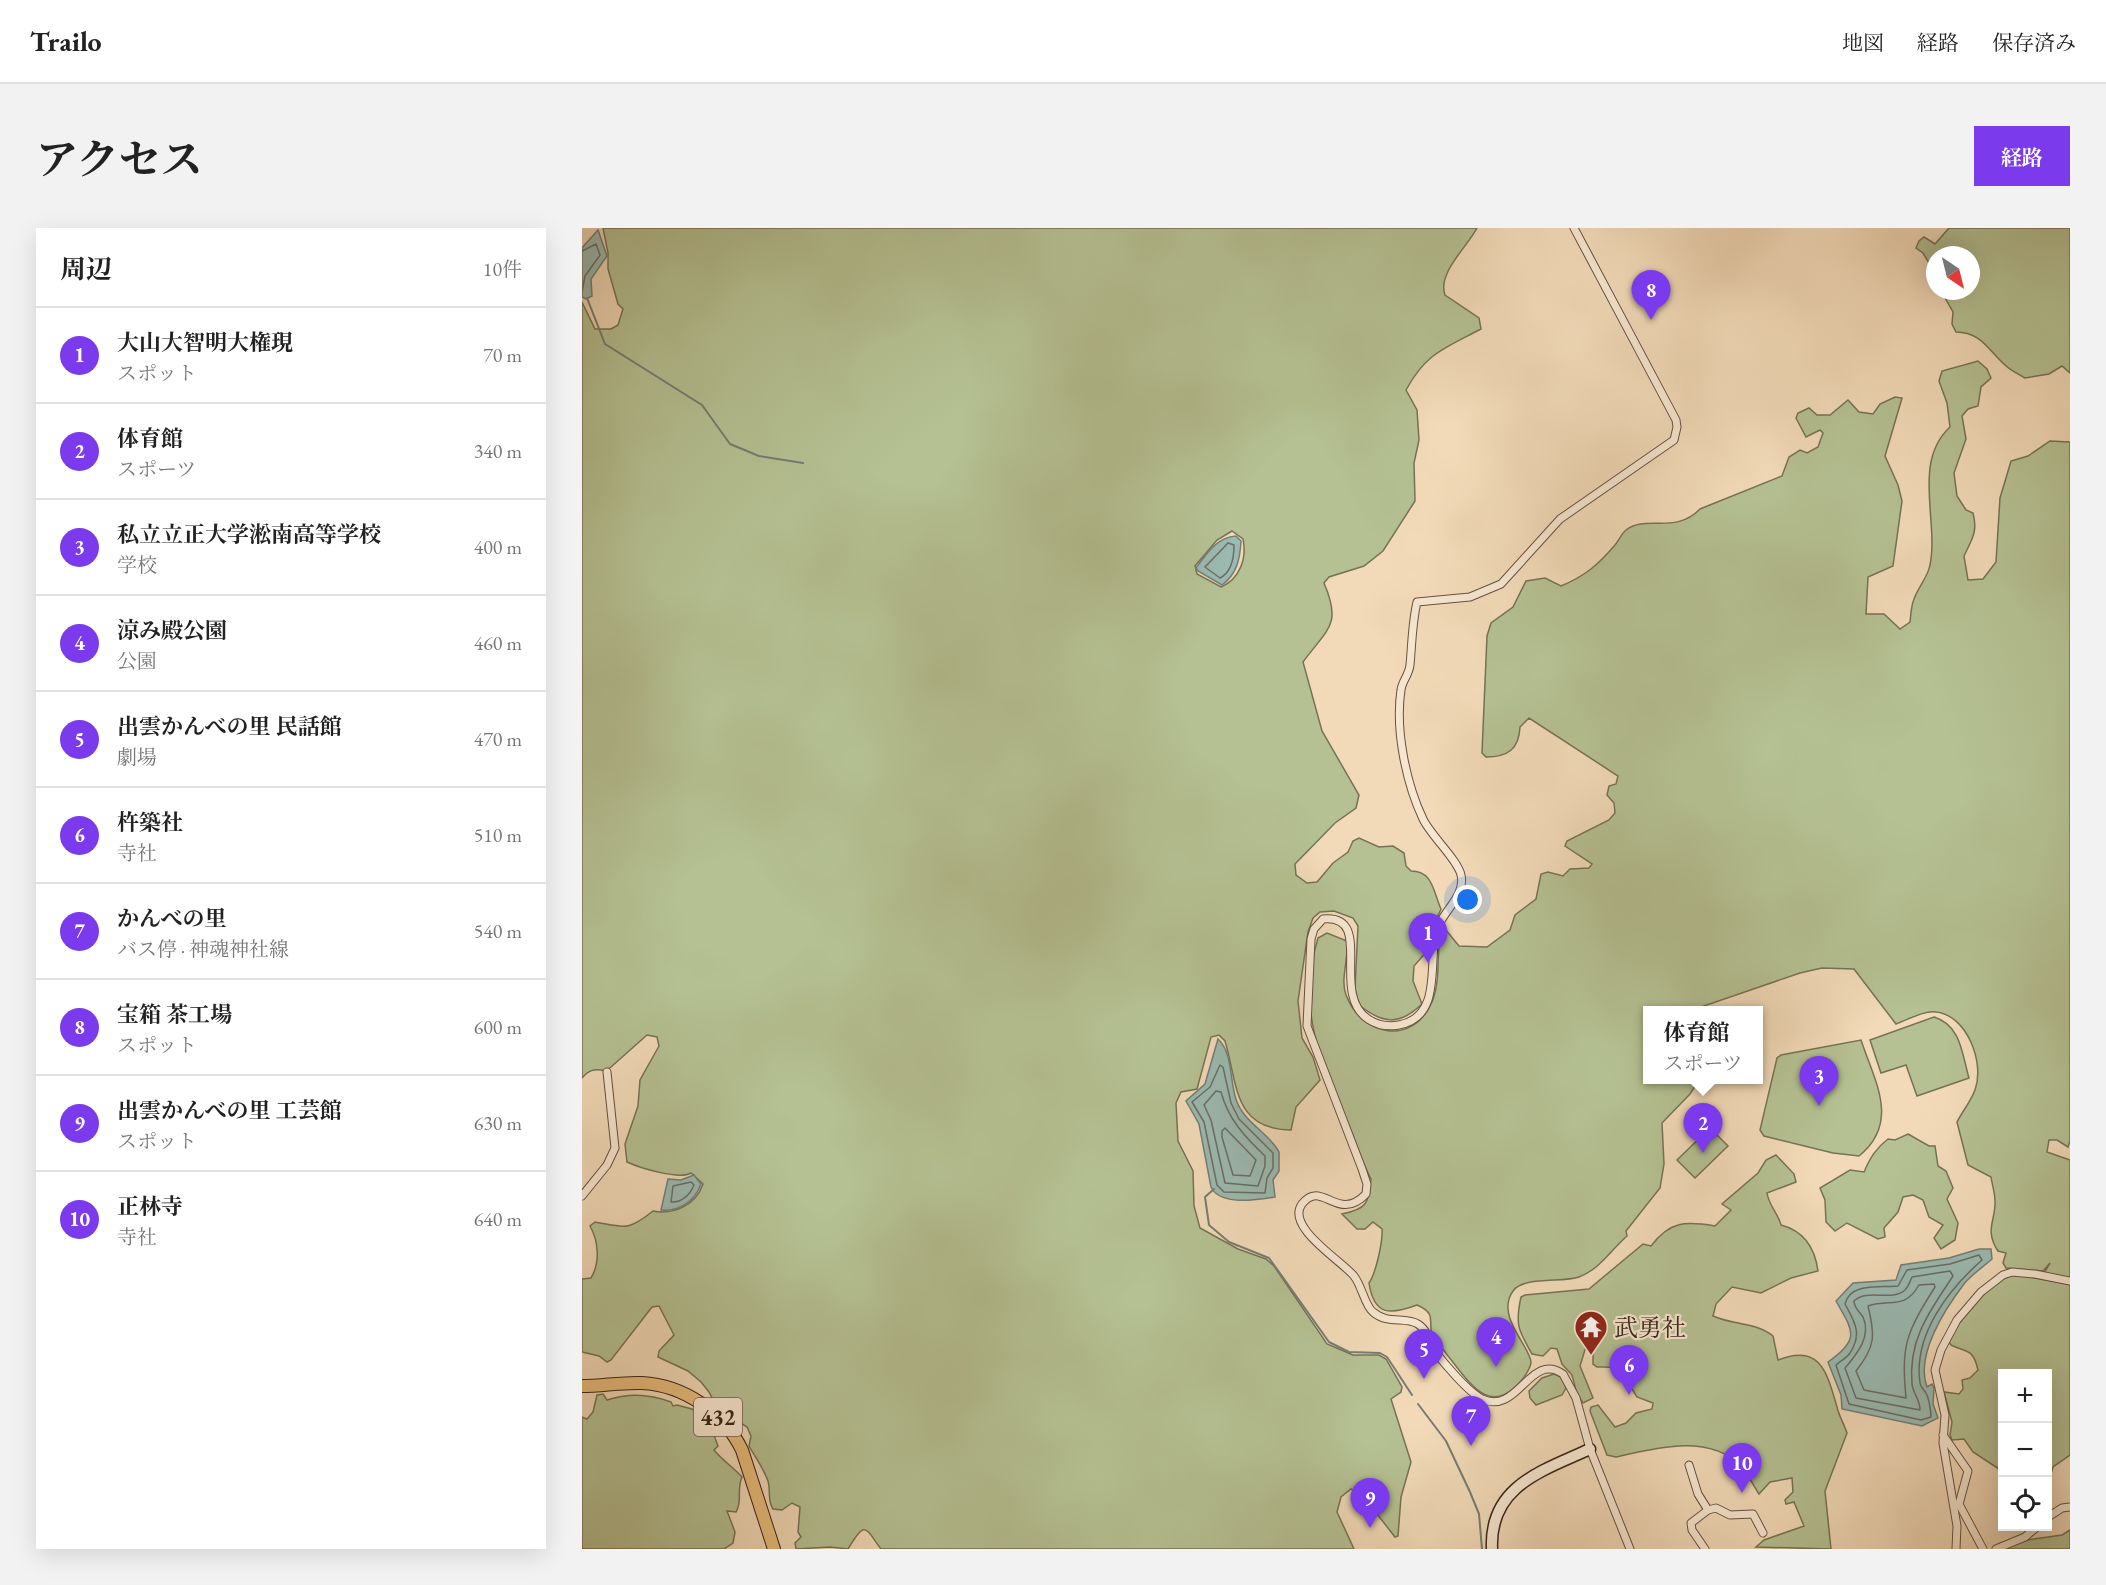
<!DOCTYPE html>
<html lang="ja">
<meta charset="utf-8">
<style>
:root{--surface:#fff;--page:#f2f2f2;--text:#222;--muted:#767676;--line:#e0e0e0;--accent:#7c3aed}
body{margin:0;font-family:"EB Garamond","Noto Serif JP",serif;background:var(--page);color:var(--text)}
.controls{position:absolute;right:18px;bottom:18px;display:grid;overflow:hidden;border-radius:0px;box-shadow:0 6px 24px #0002}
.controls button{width:54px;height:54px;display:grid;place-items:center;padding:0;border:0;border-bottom:2px solid var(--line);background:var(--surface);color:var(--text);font:30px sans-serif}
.compass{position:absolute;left:1344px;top:18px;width:54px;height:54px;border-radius:50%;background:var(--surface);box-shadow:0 6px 24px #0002;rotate:145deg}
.you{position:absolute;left:886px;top:672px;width:21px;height:21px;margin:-15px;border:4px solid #fff;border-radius:50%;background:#1a73e8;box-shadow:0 0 0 9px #1a73e833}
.badge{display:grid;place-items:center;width:39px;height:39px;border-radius:50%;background:var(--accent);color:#fff;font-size:20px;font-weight:700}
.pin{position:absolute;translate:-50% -50px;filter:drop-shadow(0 2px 3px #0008)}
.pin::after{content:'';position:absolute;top:32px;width:21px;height:18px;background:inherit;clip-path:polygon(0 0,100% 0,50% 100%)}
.popup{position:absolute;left:1061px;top:778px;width:120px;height:78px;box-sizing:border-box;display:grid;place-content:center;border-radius:0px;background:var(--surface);filter:drop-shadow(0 2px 4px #0005);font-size:20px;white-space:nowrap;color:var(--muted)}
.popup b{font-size:22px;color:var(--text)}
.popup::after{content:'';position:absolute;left:50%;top:100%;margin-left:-12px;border:12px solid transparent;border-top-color:var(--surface)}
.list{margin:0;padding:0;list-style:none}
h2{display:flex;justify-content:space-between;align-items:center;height:78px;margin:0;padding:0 24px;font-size:26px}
h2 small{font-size:20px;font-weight:400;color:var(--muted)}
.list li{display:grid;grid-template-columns:39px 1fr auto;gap:18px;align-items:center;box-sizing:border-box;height:96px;padding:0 24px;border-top:2px solid var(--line)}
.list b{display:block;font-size:22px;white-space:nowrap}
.list p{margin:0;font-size:20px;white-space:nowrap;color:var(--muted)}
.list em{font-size:20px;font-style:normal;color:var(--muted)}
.icon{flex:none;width:33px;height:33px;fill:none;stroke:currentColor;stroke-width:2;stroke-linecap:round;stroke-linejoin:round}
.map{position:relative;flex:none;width:1488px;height:1321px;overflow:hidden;border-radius:0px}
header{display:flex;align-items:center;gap:36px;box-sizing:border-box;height:84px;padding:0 30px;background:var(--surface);border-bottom:2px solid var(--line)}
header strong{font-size:28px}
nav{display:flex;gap:33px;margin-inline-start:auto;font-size:21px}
.intro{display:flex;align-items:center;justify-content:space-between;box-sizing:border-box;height:144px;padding:0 36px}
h1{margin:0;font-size:42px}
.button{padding:15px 27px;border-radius:0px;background:var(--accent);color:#fff;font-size:21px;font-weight:700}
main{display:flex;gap:36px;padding:0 36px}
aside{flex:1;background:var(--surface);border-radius:0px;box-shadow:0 6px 24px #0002}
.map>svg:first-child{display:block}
.green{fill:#b5c193;stroke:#767256;stroke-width:1.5;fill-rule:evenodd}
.water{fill:#9bbab1;stroke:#737e74;stroke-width:1.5}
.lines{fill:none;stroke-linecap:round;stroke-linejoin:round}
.shore{stroke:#696e64;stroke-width:1.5}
.stream{stroke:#737e74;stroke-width:2}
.minor-casing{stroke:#665140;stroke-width:9}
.secondary-casing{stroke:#372318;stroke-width:13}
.trunk-casing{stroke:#372318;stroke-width:14}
.minor{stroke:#f7e7d1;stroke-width:7}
.secondary{stroke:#f7e7d1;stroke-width:10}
.trunk{stroke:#e9bd7c;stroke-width:12}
.labels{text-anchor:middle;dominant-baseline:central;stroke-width:4.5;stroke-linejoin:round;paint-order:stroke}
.shield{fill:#f7e7d1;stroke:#715e50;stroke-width:1.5}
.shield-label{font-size:22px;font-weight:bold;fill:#372318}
.poi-label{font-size:24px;fill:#372318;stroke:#f7e7d1;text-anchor:start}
</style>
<header>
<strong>Trailo</strong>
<nav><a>地図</a><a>経路</a><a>保存済み</a></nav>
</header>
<div class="intro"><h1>アクセス</h1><a class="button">経路</a></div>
<main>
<aside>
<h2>周辺<small>10件</small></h2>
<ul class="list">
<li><span class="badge">1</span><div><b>大山大智明大権現</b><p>スポット</p></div><em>70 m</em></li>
<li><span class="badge">2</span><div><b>体育館</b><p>スポーツ</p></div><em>340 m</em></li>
<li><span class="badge">3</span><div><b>私立立正大学淞南高等学校</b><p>学校</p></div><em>400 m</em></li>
<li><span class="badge">4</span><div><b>涼み殿公園</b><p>公園</p></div><em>460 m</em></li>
<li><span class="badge">5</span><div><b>出雲かんべの里 民話館</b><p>劇場</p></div><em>470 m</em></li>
<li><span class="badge">6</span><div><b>杵築社</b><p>寺社</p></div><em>510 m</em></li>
<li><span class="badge">7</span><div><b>かんべの里</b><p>バス停 · 神魂神社線</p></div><em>540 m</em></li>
<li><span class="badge">8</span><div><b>宝箱 茶工場</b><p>スポット</p></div><em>600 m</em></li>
<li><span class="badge">9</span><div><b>出雲かんべの里 工芸館</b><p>スポット</p></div><em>630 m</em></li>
<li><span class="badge">10</span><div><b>正林寺</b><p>寺社</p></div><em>640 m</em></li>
</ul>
</aside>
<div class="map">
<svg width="1488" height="1321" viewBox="0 0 1488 1321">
<rect width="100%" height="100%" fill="#f2dab8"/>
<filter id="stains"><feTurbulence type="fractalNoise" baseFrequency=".00333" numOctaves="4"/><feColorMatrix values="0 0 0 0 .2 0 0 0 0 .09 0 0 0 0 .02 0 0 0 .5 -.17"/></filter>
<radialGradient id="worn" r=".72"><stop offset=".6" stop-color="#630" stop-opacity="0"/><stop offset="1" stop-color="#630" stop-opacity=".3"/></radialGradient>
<g class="green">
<path d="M21,0h874c-9,18 -40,45 -32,67l34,23 2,11c-36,19 -55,24 -75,61l11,20 2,30 -5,23 1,38 -32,50 -19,15 -35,11 -5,6c18,42 4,45 -21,79l19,69 37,64 -3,13 -21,15 -40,41 1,11 11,8 10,-1 16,-19 15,-11 5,-11 6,-3 20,9 14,-1 11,7 2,13 5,5c22,0 22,20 30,38l-10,22 -2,18 -15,17 -1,15 9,23c-23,22 -39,20 -63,1l-4,-16 3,-63 -5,-8 -19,-7 -14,1 -7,6 -5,14 -10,69 4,37 11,19 7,23 -24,27 -5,23c-58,-1 -53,-45 -66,-89l-6,-6 -8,2 -14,52 -16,3 -5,11 2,38 15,30 1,35 6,22 38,21 28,10 8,7 53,78 26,11h26l7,4 16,28 -1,5 -10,7 20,63 -10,35 -3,39 -3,1 -32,-41 -12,-7 -10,8 -4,15 17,37h-473c-16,-21 -15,-30 -33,0l-18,-2 -34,2 -1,-6 6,-6 -3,-5 2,-25 -8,-4 -10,7 -9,-1c-6,-9 -2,-17 -5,-28 -4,-12 -13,-24 -19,-35l2,-10 -4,-9 -30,-19 -8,-16 -8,-10 -13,-11 -30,-14 1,-6 15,-16 -15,-29 -7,1 -41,53 -4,2 -8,-6 -17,-4v-73l9,-1c9,-15 8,-36 -1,-52l5,-4c29,5 32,10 58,-11 21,4 43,-6 50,-27l-12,-11c-12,7 -51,-5 -64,-11l-2,-18 13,-38 2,-26 19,-34 -2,-9 -10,-2 -36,32 -6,4c-10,-3 -16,-1 -23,7v-776l13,27h16l7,-4 5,-16 -5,-5 -10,-35v-16zM650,303l11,8c4,19 -3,40 -22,48l-24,-13 -2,-8 22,-26z"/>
<path d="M1367,0h121v145l-8,-7 -13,8 -24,4c-7,-4 -15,-8 -20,-13 -17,-15 -24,-33 -49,-33l-4,-8 1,-12 -12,-21h30v-36h-36v18l-12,-20 -7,-5 3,-7 5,-4 11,7z"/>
<path d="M1396,133l9,8 4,9 -10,9 -3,19 -10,3 -6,7 4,23 -12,34 3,23 9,14 7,3c5,19 -1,26 -9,43l4,24 15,-1 13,-17 4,-64 11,-37 17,-5 22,-15 20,1v699l-2,6 -11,-7h-8l-2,12 23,8v120l-27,-5 7,-12 -7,8 -37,-3 -3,-5 3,-10 -8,-2c-14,-21 -2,-31 -3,-50 0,-8 -3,-17 -4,-24l-23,-12 -11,-43c5,-10 14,-21 18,-32 10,-27 -8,-75 -39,-78 -11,-2 -29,8 -40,12l-42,-55 -32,-1 -22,5 -102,35v2h-50v70h51l-9,14 -28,29 2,41 -4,24 -34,43 1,5c-16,14 -27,33 -48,41 -16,6 -56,-1 -66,14 -18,25 17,55 18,71 0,5 -7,16 -10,19 -32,38 -53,-1 -73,-25 -4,-6 -10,-12 -14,-18 -9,-15 6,-23 -17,-33 -27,10 -43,11 -48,-22 7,-10 14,-42 13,-54l-9,-7 -8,7h-8l-15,-15c26,-5 26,-11 29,-35 -9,-17 -14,-34 -21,-51 -29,-65 -54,-118 -32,-190l9,-5 20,8c2,17 -7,38 -1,54 16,42 67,51 86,7 10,-25 3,-52 10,-77l17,21 28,1 23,-17 5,-15 21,-16 5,-25 7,-2 15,4 7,-7 19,-1 3,-4 -27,-18 2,-5 42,-21 6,-7 -1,-10 -7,-8 2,-9 7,-2 2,-8 -89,-58 -9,9c-1,22 -12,30 -34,30l-4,-4 5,-117 4,-13 22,-16 13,-26 19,-3 16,8c24,-10 37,-21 54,-41 4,-5 7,-12 11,-15 20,-16 49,5 74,-21l82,-33 7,-19 11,-7 7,3 11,-6 5,-14 -3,-3 -14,7 -10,-19 2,-5 11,-5 8,7h13l18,-15 11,12 14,2 7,-10 15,-7 7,1 -17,58 13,29 4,16 -9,65 -25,11 -2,37h18l16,15 10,-7c1,-8 1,-16 4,-23 4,-12 14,-22 16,-34 9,-44 -18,-103 20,-138l-3,-24 -8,-22 3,-10z"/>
<path d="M1352,789c27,8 28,37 35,61l-52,18 -11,-31 -25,8 -11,-33z"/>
<path d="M1279,812c13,40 40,82 -2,116l-26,-3 -69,-17 -4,-6 17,-72 4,-3z"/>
<polygon points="1128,900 1146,918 1113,950 1095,932"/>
<path d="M1326,906l21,12h6l3,20 8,5 7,17 -6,11 11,24 -3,17 -14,9 -7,-11 9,-13 -14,-8 -6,-17 -10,-5 -10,2 -5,15 -14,16 1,9 -7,2 -31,-16 -12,8 -9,-9 -1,-22 -5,-12 30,-18 14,2c6,-14 12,-24 24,-33l7,1z"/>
<path d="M1194,927l18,19 2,8 -29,11c2,13 11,20 14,32 23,6 34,23 37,46l-27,7 -30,15 -29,-6 -16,17 -3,12c20,9 42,6 60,20l5,24c43,-17 49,13 59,47 2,9 7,17 10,26l-22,58 6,58 -75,-2 8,-7 40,-14 -10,-24 -8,2 -1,-4 8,-8 -1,-14 -22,4 -11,12c-6,-9 -11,-20 -18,-28 -32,-33 -86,-18 -125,-9l-9,-2 -17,-44 1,-4 7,-2 17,22 11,-4 10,-10 16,-4 1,-6 -16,-6c-18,-25 -1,-31 -40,-30l-4,-3v-17l-6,-4 -7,23 13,32 -10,5 -6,-9 -5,-19 -10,-11 -5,-15 -6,-1 -8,8 -11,-2c-14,-24 -17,-30 -11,-57l4,-2 64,-6 54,-45 8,2c19,-25 34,-25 64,-20l16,-16 -9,-6 36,-31 8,-13z"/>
<path d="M1430,1046l58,10v171l-17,12 -5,17v-110h-46v97l-29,-19 -9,-13 -12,1 -2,-5 2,-13 -8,-30 15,2 4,-5 -1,-9 8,-2 8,-8c-5,-22 -11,-17 -27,-25l-3,-4c15,-26 36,-54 64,-67z"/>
<polygon points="972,1146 981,1150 984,1160 980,1167 954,1177 948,1170 947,1163 960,1150"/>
<path d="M21,1166l4,6c21,-7 43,-6 64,2l2,4 4,-1 15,4 16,10 10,27 -4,4c9,11 19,17 28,27 -6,14 1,23 -6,35l-9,-1 8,21 -2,11 -9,6h-142v-132l5,2 6,-7 4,-17z"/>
<polygon points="1488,1302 1488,1321 1418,1321 1445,1312 1480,1307"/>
</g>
<g class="water">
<polygon points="16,2 25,28 9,51 10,68 4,71 0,69 0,20"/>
<path d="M654,308l5,5c-1,18 -4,33 -19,44l-24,-14 -2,-3c10,-14 21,-31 40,-32z"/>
<path d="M636,811c16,15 11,44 19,63 8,21 33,32 42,50v19l-6,9 2,17c-18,3 -55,9 -64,-10l-12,-63 -13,-23 19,-17z"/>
<path d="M112,947l7,9c-6,17 -22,28 -40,26l7,-31 13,1z"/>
<path d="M1397,1021h12l1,10c-9,8 -21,16 -28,25 -19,25 -49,71 -37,103l5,-3 2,4 -1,16 5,14 -16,8 -80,-17 -1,-14 -13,-33c33,-23 25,-31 8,-61l17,-18 43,-3 5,-15 48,-7z"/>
</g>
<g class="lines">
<g class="shore">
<polyline points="0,23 14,16 18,27 3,48 0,64"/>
<path d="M646,315l6,2c0,12 -2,27 -14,33l-15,-11z"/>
<polygon points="638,837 641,839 649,875 657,891 691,925 691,940 685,950 683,965 642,964 635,957 622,894 610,874 628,859"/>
<path d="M634,863l5,1c7,27 24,45 44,64v10l-7,20 -33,-3 -14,-63 -7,-15z"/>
<polygon points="643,900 674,932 668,948 651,947 640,909 640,903"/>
<path d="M109,954l3,3c-4,10 -13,18 -23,17l2,-16z"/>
<path d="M1397,1027l3,5c-34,30 -69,75 -62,123 1,6 5,7 7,12 2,5 4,17 4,22l-10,3 -72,-16 -13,-39c4,-4 11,-7 14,-12 13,-20 4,-32 -5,-49 5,-22 35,-16 53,-18l9,-16 43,-6z"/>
<path d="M1368,1043l3,5c-23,35 -45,63 -41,108 1,10 8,15 8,26l-64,-12 -11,-30c11,-13 27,-31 18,-51 -4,-6 -9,-9 -9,-16 13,-13 38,1 51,-11 4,-4 5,-9 7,-13z"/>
<path d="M1352,1056l1,3c-29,46 -34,58 -29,111l-42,-8 -8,-19c20,-25 19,-36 12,-65 22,-8 36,5 51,-21z"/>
</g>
<g class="stream">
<polyline points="5,70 23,116 120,177 148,216 177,228 221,235"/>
<polyline points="632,961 623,969 627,997 647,1014 687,1030 747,1114 767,1124 798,1125 805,1129 830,1167"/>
<polyline points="836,1176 864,1213 888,1264 897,1286 900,1321"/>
</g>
<g class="minor-casing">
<g id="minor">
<path d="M992,0l102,192 1,7 -3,13 -114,79 -59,65 -31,13 -53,5c-5,21 -5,42 -7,63 -1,10 -8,16 -9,25 -6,40 5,93 22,129 8,17 35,41 38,56 5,22 -20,37 -25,57 -8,30 7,85 -37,93 -11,2 -22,0 -31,-6 -39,-26 8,-105 -45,-100l-9,10 -3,10 -4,87 55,143 5,15 -1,10c-29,30 -44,-16 -64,10 -17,23 40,57 52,72 8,10 11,30 19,36 22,19 47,-9 60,37 10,13 35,43 49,50 36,17 48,-48 81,-25l13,24 14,51 40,100"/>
<polyline points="0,968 25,937 33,920 25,844"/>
<polyline points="1361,1207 1386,1243 1377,1276"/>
<polyline points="1107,1237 1116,1266 1126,1282 1109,1295 1110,1302 1123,1321"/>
<polyline points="1375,1277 1377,1276 1401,1321"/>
<polyline points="1126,1282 1134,1280 1148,1287 1171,1286 1181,1305"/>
<polyline points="1466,1289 1480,1280 1488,1279"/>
<polyline points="1374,1321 1375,1298 1361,1215 1363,1187 1353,1142 1359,1122 1375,1092 1399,1064 1421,1047 1430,1044 1453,1046 1488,1053"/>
<polyline points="1414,1321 1443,1309 1456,1298"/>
</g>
</g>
<g class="secondary-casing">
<path id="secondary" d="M910,1321c-3,-63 50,-78 98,-100"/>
</g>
<g class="trunk-casing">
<path id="trunk" d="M0,1158c20,0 40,-4 60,-3 42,2 82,30 100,67l32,99"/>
</g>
<use href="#minor" class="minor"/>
<use href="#secondary" class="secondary"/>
<use href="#trunk" class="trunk"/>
</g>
<defs>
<g id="temple-pin" transform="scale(1.725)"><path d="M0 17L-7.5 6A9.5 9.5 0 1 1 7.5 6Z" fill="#8f2418" stroke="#f7e7d1"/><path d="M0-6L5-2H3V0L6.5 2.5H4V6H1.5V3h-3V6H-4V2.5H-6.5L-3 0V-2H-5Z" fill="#fff"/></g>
</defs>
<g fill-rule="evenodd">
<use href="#temple-pin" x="1009" y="1099"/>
</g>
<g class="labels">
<rect class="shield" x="112" y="1170" width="48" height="38" rx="4.5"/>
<g class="shield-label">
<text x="136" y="1189">432</text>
</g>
<g class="poi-label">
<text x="1032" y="1099">武勇社</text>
</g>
</g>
<rect width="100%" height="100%" filter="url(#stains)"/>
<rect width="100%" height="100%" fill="url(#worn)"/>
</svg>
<div class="controls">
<button>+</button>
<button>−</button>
<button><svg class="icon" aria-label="locate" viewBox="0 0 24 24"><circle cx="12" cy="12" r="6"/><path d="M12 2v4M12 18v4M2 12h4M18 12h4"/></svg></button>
</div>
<svg class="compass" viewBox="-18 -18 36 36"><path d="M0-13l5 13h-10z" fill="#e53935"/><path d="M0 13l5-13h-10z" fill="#767676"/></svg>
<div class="you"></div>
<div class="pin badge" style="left:846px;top:735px">1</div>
<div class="pin badge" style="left:1121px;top:925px">2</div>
<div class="popup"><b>体育館</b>スポーツ</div>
<div class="pin badge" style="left:1237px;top:878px">3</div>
<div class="pin badge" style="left:914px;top:1139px">4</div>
<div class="pin badge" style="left:842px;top:1151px">5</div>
<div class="pin badge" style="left:1047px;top:1167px">6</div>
<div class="pin badge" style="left:889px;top:1218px">7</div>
<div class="pin badge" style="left:1069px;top:92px">8</div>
<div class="pin badge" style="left:788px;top:1300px">9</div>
<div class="pin badge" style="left:1160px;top:1265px">10</div>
</div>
</main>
